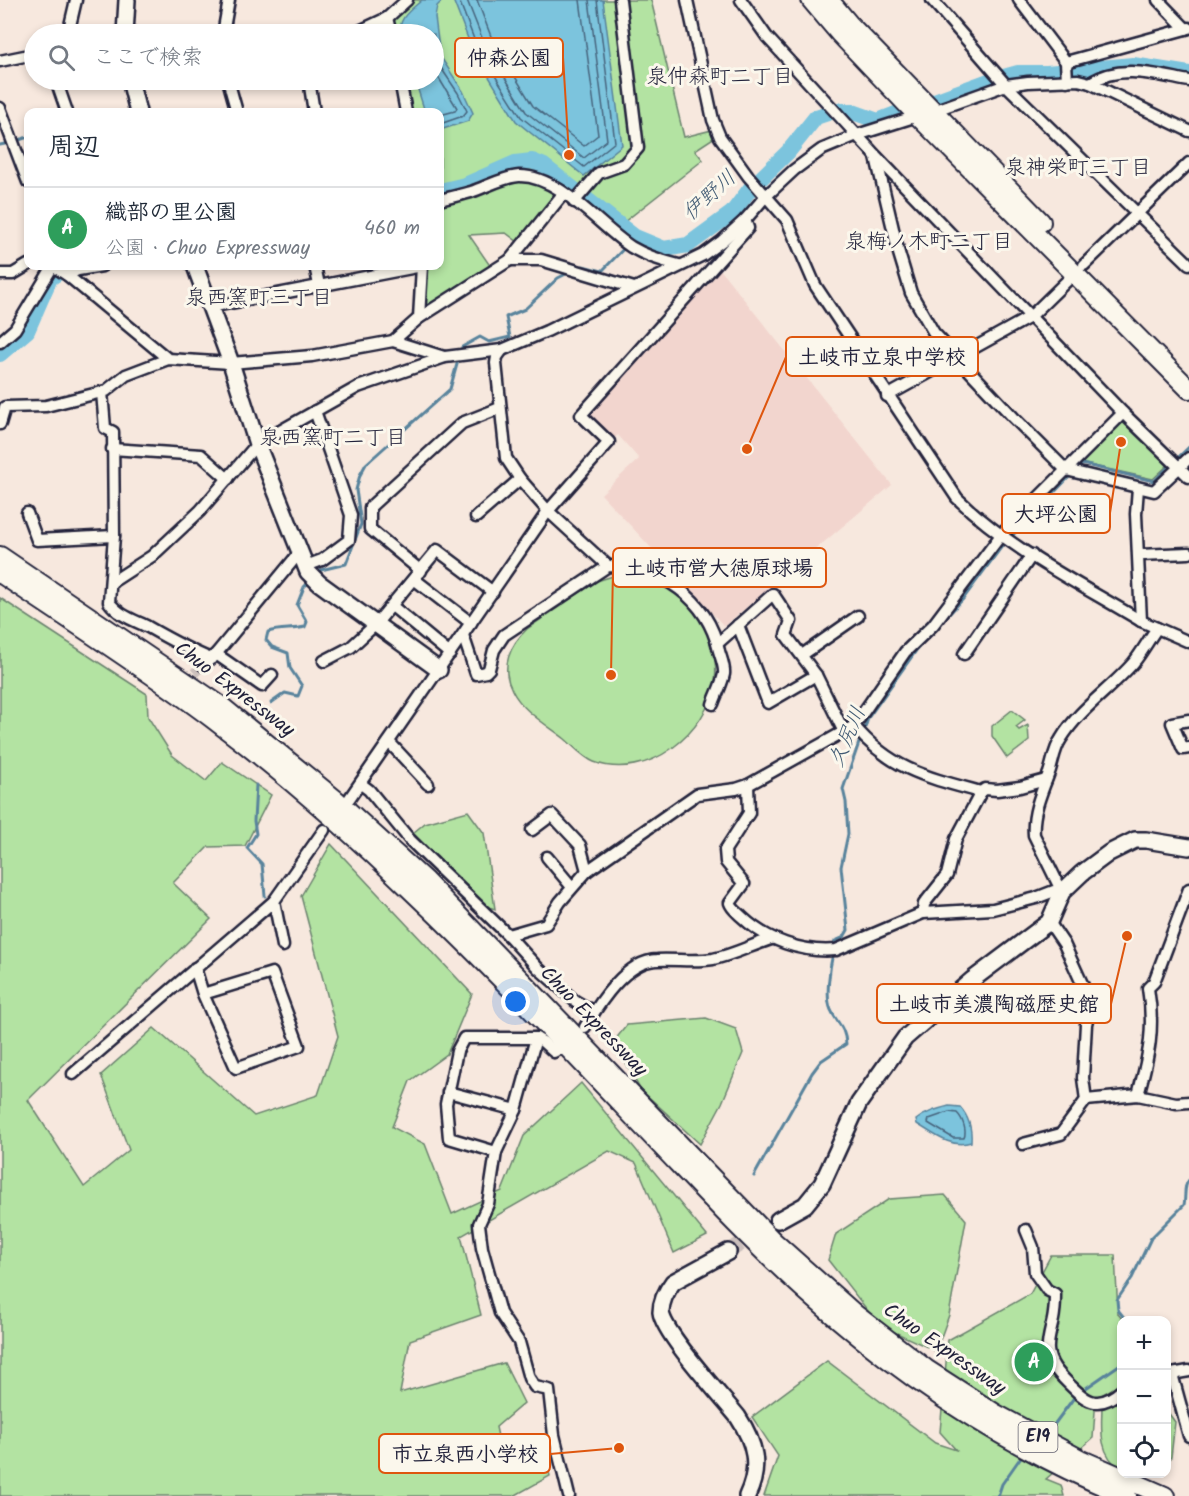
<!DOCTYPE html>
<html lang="ja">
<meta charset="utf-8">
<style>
:root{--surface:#fff;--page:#f2f2f3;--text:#1f2937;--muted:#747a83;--line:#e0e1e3;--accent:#d1495b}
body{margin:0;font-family:Kalam,"Klee One",sans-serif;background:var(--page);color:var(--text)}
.controls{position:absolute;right:18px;bottom:18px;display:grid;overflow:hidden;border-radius:12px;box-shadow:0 3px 9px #0003}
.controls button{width:54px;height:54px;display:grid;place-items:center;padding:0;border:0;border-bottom:2px solid var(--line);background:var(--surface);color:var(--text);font:30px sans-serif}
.you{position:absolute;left:516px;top:1002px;width:21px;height:21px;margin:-15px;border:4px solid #fff;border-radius:50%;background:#1a73e8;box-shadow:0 0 0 9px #1a73e833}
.badge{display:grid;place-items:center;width:39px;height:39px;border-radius:50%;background:var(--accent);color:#fff;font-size:20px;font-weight:700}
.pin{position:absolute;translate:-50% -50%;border:3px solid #fff;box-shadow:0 2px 6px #0006}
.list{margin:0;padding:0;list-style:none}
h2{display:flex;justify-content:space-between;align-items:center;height:78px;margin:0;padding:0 24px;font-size:26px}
h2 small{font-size:20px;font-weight:400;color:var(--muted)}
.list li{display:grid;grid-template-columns:39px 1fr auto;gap:18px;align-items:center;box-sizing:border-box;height:84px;padding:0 24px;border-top:2px solid var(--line)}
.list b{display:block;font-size:22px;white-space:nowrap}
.list p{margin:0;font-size:20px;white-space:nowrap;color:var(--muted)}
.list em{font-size:20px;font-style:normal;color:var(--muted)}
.icon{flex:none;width:33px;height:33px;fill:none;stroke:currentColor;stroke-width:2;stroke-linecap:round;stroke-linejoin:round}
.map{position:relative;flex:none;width:1189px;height:1496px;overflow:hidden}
.search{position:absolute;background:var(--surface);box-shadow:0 3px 9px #0003;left:24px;top:24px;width:420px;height:66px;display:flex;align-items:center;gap:15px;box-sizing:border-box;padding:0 21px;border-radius:33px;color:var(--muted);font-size:22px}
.panel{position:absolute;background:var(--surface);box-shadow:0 3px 9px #0003;left:24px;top:108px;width:420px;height:162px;border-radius:12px}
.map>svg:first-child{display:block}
.built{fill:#f2d5ce}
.green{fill:#b3e3a2;stroke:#6a826e;stroke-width:1.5}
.water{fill:#7cc4dd;stroke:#58839c;stroke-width:1.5}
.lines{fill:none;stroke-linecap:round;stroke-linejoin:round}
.shore{stroke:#46637c;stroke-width:1.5}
.stream{stroke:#58839c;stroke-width:3}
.river{stroke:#7cc4dd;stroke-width:16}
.street-tunnel{stroke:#ccc0bd;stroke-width:10;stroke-dasharray:10 5;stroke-linecap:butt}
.secondary-tunnel{stroke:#ccc0bd;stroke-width:15;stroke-dasharray:15 8;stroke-linecap:butt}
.street-casing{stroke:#22223b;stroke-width:15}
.secondary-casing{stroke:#22223b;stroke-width:20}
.highway-casing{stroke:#22223b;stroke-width:22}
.street{stroke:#fbf7ec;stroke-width:10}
.secondary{stroke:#fbf7ec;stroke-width:15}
.highway{stroke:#fbf7ec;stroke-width:18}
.labels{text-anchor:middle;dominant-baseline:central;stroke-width:6;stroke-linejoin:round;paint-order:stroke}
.shield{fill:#fbf7ec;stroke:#636270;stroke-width:1.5}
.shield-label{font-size:18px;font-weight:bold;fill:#22223b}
.street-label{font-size:20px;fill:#22223b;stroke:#fbf7ec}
.neighbourhood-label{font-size:21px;fill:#22223b;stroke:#fbf7ec}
.water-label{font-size:21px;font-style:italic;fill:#425b74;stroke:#fbf7ec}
.leader{fill:none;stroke:#de560e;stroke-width:2}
.callout-dot{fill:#de560e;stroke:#fbf7ec;stroke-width:2}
.callout{fill:#fbf7ec;stroke:#de560e;stroke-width:2}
.callout-label{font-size:21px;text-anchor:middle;font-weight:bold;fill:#22223b}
</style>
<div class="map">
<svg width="1189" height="1496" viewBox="0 0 1189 1496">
<rect width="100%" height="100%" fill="#f7e8de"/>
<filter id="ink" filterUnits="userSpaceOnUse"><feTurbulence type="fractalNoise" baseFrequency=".0167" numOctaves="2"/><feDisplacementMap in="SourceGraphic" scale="12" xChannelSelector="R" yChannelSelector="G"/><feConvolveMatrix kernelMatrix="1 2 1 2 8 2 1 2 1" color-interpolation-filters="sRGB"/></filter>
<g filter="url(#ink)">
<polygon class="built" points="719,268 892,485 724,626 601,494 639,459 618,435 612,440 586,414"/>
<g class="green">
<polygon points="414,0 651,0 684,137 712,130 715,137 695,150 703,160 624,222 570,182 518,242 506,233 469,235 491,267 429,308 423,304 425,266 440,266 440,112 409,112 403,80 434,80 434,34 394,34 394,19"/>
<polygon points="1124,420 1168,465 1153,479 1080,463 1119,421"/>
<path d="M616,575c16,0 30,0 45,7 33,16 59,62 54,99 -7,52 -68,101 -121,81 -10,-4 -21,-16 -29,-23 -18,-14 -43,-28 -53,-49 -12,-23 -2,-45 15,-61l70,-48z"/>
<polygon points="0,598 147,694 148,717 172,755 206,781 222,762 271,795 245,846 208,847 173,883 211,919 28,1100 84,1187 129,1150 101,1075 154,1028 254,1116 318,1095 338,1036 301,896 331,844 472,994 447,1054 410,1081 392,1127 425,1144 452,1214 502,1191 524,1136 581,1083 707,1236 674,1253 636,1163 609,1151 461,1236 481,1315 410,1340 400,1393 504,1363 524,1403 496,1427 505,1470 543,1450 550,1476 514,1496 0,1496"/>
<polygon points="1012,710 1025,720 1016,727 1019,730 1028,725 1029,741 1007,758 992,736 992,726"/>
<polygon points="468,811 484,833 495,909 483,905 413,833 425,823"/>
<polygon points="706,1018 736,1029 743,1053 722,1103 700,1144 640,1089 614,1041 627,1025"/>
<polygon points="945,1195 966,1220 949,1315 936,1351 879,1325 828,1260 836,1234 889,1199"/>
<polygon points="1051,1255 1115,1255 1118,1314 1123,1320 1121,1384 1096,1398 1093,1438 1046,1479 1061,1485 1064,1496 764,1496 778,1456 752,1417 827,1361 935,1443 956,1450 940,1432 948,1340 1030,1294"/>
<path d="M1121,1400v69c-22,-14 -20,-39 -19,-61z"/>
<polygon points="1167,1411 1175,1422 1171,1457 1167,1460"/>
</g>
<g class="water">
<path d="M422,0h21l-6,6 -2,11 5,39 23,35 10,22 -5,8 -28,9v-18h-15l-10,-32h19v-46h-33c-4,-16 10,-24 21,-34z"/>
<polygon points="453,0 603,0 622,145 584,176 516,121 472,49"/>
<path d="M949,1106l11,1c9,10 12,22 11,35 -20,7 -37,-8 -54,-18l-1,-4c10,-8 21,-11 33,-14z"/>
</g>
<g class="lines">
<g class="shore">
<polyline points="459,0 477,47 521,117 584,167 615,142 597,0"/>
<polyline points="467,0 484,43 526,112 584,158 607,140 589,0"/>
<polyline points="477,0 492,39 533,106 584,146 598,135 580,0"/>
<polyline points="434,53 435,59 458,93 467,111 463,116 440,124"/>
<polyline points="434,70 457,108 455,111 440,115"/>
<path d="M949,1112l8,1c6,6 10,18 7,25h-11l-25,-15 1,-4z"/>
</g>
<g class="stream">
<polyline points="16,141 28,137"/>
<polyline points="0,145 10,143"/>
<polyline points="579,268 583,266 602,271 635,237"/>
<polyline points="461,351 462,347 480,337 489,342 510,337 506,317 525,309 558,278 570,272"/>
<polyline points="1077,469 1082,464 1154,481 1189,447"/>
<polyline points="1010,538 1072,474"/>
<polyline points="318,573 321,570 346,564 361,524 356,490 360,475 366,464 450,389 459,357"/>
<polyline points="940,624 963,599 1005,542"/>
<path d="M271,703l14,-10 13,3 4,-10 -12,-18 -2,-15 -16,-6 -6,-7 2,-8c12,-4 25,-2 37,-5l2,-5 -10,-17 7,-18 7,-7"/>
<polyline points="864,731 868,718 918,648 929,635"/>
<polyline points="256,785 254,821 256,834 247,848 262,864 265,896"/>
<polyline points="834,946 835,941 844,937 848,930 841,867 848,834 846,802 843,789 861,737"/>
<path d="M754,1176l58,-103 9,-12 25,-17c-1,-18 -9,-20 -15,-34 -6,-12 -1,-44 2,-57"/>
<path d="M1126,1320l-8,-10 -1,-10 15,-22 19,-40 33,-33c2,-9 -1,-19 5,-25"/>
<polyline points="1045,1433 1053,1426 1076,1395 1122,1363"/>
<polyline points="998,1496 1002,1484 1023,1454"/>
</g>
<g class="river">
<polyline points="937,100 986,82 1018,73 1047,73 1133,65 1189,74"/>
<polyline points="440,191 465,185 515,163 532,161 544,166 635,237 664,249 688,245 732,213 750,189 788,152 816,117 837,110 853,112 878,121 901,112"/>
<polyline points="0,354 27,331 50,278 68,266"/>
</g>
<polyline class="street-tunnel" points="183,683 203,665"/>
<polyline class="secondary-tunnel" points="728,1252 778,1220"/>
<g class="street-casing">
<g id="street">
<path d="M687,0l26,120 7,17 29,40 38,43 28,65 142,213c52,51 121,85 184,123l16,7c-8,11 -15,24 -23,34 -23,27 -55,47 -73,77 -7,10 -8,23 -12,34 -8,20 -17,41 -15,62l28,57"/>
<polyline points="741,0 767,37 876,156 1123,413 1189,477"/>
<polyline points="932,0 1006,85 1189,264"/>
<polyline points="1019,0 1066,62 1067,81"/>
<polyline points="1158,0 1186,29"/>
<polyline points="387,18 391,34"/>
<polyline points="68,34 76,0"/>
<polyline points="223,34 229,0"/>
<polyline points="353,34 387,18 407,0"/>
<polyline points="0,61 34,54"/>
<polyline points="1066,62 1189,28"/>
<polyline points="58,80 57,83 67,112"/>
<polyline points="228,80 237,112"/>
<polyline points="309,80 314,112"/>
<polyline points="400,80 406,112"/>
<path d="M1090,83c30,-20 67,-8 99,-2"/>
<polyline points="0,108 28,182"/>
<polyline points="876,157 898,250 911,293 934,333 1014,418 1066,470 1154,491 1189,458"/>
<path d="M440,200c10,-3 21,-5 31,-8 15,-5 32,-15 48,-16 40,-1 80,50 112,71 15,9 31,14 48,18"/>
<polyline points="574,202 599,173 624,164 638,148 620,0"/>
<polyline points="510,260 541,260 634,288"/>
<polyline points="1084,265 1189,163"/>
<polyline points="53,266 67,275 168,359"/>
<polyline points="315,266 319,285"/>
<polyline points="0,274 13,274 28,265"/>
<polyline points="67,275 78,270 102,266"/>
<polyline points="210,307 422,266"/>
<polyline points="419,318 422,266"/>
<polyline points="393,341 419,318 510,260 563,194"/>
<polyline points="0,342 15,329 53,266"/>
<polyline points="502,350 497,357 496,363 506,458 520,479 548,511 608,566"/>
<path d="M102,392l3,36 8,4 1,104 -5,66c10,14 25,18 39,25 21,12 41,23 63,32"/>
<polyline points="887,396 1030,317 1075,273"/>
<polyline points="0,424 5,407 46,406 106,391 126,375 168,359 231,363 312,356 393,341 444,357"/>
<polyline points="112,449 201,455 228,479"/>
<polyline points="1138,488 1136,514 1141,621"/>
<polyline points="27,513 37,540 114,536"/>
<polyline points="476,517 520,479"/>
<polyline points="1139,555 1189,553"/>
<polyline points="306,566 322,560 349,540 351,515 315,411"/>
<polyline points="421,571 370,529 370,507 462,423 500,408"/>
<polyline points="414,579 471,623"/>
<polyline points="112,582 152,556 200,511 257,444 358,387 445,357 502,350 547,331 703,255 722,241 745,220 765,197 794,170 821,150 857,135 933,111 1006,85 1028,82 1078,80 1090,83 1189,131"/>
<polyline points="392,606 450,654"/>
<polyline points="738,625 768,703 816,675"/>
<polyline points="1157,628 1189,642"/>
<path d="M463,635l13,39 10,-2 3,-3 5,-19 10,-15 104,-69c54,1 99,32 111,85 2,7 6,16 5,23 -2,10 -8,21 -11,30"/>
<polyline points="718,643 773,594 791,621 786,635 816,675 844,732"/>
<polyline points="216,654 262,686 272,675"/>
<polyline points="964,654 1032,555"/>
<polyline points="802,655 858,616"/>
<polyline points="324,661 351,647 376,624 437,550 493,592"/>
<polyline points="203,665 216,654 300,552"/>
<polyline points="1189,720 1172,723 1183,749 1189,748"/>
<path d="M854,726c37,44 75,52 127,66l-25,47 -9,36 -23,29 -1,9"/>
<polyline points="389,742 428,784"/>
<polyline points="361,784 369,790 410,840 508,935 538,968 575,1001 594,1012"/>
<path d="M748,785l1,28 -24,37 1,12 18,22 -14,19c2,6 7,9 12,14 24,23 60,36 94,33l87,-37 70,-4 43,-11 18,-7 8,1"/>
<polyline points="981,792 985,789 997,790 1020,787 1046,780"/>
<polyline points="349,799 548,511 609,442 581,415 748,228 745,220"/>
<polyline points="532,830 552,815 580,845 587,871"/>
<polyline points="547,857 572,887"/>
<polyline points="274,901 283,946"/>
<polyline points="1049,922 1064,944 1095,1012 1088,1016 1086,1024 1083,1078 1086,1100"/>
<polyline points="508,935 546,924 560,902 587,871 697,794 736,789 748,785 854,726 905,652 933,625 1001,535 1123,413"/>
<polyline points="195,968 203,994 236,1068 299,1046 272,973 203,994"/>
<path d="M585,1027c15,-25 41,-66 72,-67 18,-1 39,2 56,-1 20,-4 39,-14 58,-20"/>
<polyline points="536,1038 516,1110 496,1152 488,1204 479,1224 482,1248 500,1313 519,1342 529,1378 535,1387 549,1390 554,1435 569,1496"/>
<polyline points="73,1074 274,901 324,830"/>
<polyline points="448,1092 516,1110"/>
<path d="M1138,1095c11,-40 17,-66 10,-107l6,-6 35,-93"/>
<polyline points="1023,1144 1061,1134 1086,1100 1138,1095 1176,1103 1189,1102"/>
<polyline points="496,1152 449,1138 446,1104 457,1051 464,1038 536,1038 543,1042 554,1052 561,1048"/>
<path d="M1026,1230l7,17 2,26 12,17 8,4c0,7 0,13 -1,19 -1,12 -7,25 -6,37 1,13 10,23 19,32 19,19 30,30 55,8"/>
<polyline points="1172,1374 1189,1436"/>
<polyline points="1166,1375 1189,1371"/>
</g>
</g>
<g class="secondary-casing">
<g id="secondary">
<polyline points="125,34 127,0"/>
<polyline points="130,80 138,112"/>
<polyline points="195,266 231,363 257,444 308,572 319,583 439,670"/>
<polyline points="778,1220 805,1205 822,1184 859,1103 905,1038 972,980 1049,922 1062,892 1082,873 1109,853 1135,840 1146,840 1189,847"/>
<path d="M728,1252l-55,30c-6,8 -12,20 -12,30 2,21 61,85 77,105 17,26 23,50 9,79"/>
</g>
</g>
<g class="highway-casing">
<g id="highway">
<polyline points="811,0 839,33 918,116 1189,389"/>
<polyline points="829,0 850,25 1041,222"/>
<polyline points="0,556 221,706 336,800 425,881 773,1241 856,1315 926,1369 996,1414 1080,1459 1165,1496"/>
<path d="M0,573c71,48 144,94 213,146 70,53 137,112 200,173 80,76 156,157 232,237 53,55 104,111 161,162 94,85 203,157 321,205"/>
</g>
</g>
<use href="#street" class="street"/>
<use href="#secondary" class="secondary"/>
<use href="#highway" class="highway"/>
</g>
</g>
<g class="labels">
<rect class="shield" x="1018.5" y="1422" width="39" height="30" rx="4.5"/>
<g class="shield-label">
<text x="1038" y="1437">E19</text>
</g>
<g class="street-label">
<text transform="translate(234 690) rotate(37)">Chuo Expressway</text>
<text transform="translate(593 1022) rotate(46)">Chuo Expressway</text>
<text transform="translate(944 1350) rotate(35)">Chuo Expressway</text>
</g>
<g class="neighbourhood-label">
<text x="720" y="77">泉仲森町二丁目</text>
<text x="1078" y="168">泉神栄町三丁目</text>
<text x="929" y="242">泉梅ノ木町二丁目</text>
<text x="259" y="298">泉西窯町三丁目</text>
<text x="333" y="438">泉西窯町二丁目</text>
</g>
<g class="water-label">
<text transform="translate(710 196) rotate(-42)">伊野川</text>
<text transform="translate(848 737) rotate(-67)">久尻川</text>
</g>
</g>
<path class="leader" d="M569 155L563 57M747 449L786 357M1121 442L1110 513M611 675L613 568M1127 936L1111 1004M619 1448L550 1454"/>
<g class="callout-dot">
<circle cx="569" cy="155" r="6"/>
<circle cx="747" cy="449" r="6"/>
<circle cx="1121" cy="442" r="6"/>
<circle cx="611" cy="675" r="6"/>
<circle cx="1127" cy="936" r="6"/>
<circle cx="619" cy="1448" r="6"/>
</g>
<g class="callout">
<rect x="455" y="38" width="108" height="39" rx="6"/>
<rect x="786" y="337" width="192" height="39" rx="6"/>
<rect x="1002" y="494" width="108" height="39" rx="6"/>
<rect x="613" y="548" width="213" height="39" rx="6"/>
<rect x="877" y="984" width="234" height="39" rx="6"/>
<rect x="379" y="1434" width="171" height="39" rx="6"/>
</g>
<g class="callout-label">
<text x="509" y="65">仲森公園</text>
<text x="882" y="364">土岐市立泉中学校</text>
<text x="1056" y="521">大坪公園</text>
<text x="719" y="575">土岐市営大徳原球場</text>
<text x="994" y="1011">土岐市美濃陶磁歴史館</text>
<text x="465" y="1461">市立泉西小学校</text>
</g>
</svg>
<div class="controls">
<button>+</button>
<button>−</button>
<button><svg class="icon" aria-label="locate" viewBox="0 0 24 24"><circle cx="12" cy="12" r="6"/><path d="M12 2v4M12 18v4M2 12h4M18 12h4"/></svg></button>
</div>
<div class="you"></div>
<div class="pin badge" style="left:1034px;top:1362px;background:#2e9e5b">A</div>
<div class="search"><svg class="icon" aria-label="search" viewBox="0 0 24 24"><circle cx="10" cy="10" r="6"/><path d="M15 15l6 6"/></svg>ここで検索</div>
<section class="panel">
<h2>周辺<small></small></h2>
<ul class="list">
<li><span class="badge" style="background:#2e9e5b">A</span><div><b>織部の里公園</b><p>公園 · Chuo Expressway</p></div><em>460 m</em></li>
</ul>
</section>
</div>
